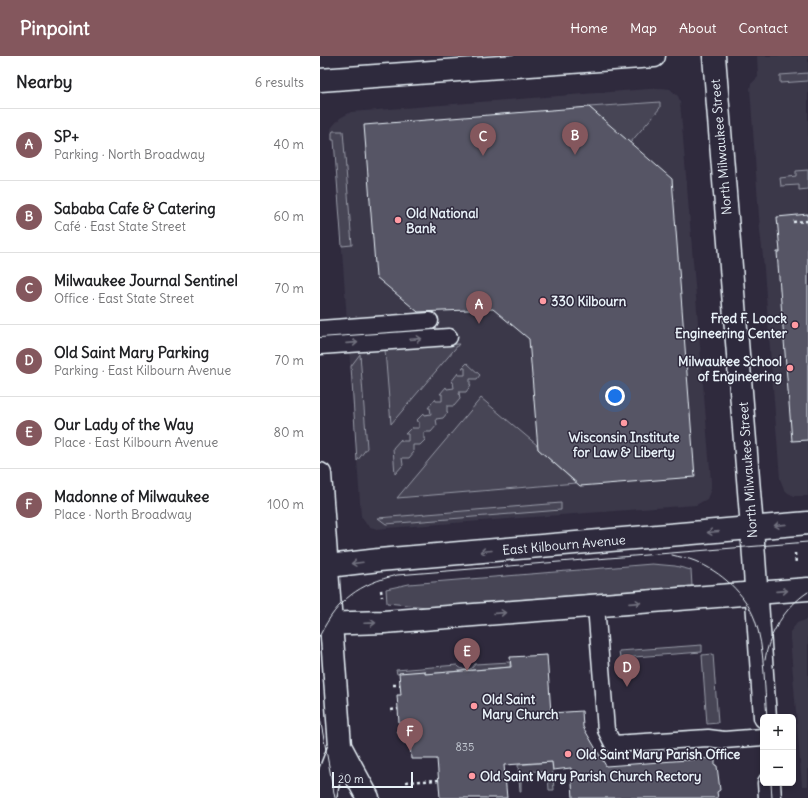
<!DOCTYPE html>
<meta charset="utf-8">
<style>
:root{--surface:#fff;--page:#f6f6f6;--text:#202124;--muted:#757577;--line:#e0e0e0;--accent:#84575d}
body{margin:0;font-family:Delius,sans-serif;background:var(--page);color:var(--text)}
.controls{position:absolute;right:12px;bottom:12px;display:grid;overflow:hidden;border-radius:6px;box-shadow:0 2px 6px #0003}
.controls button{width:36px;height:36px;display:grid;place-items:center;padding:0;border:0;border-bottom:1px solid var(--line);background:var(--surface);color:var(--text);font:20px sans-serif}
.scale{position:absolute;left:12px;bottom:10px;width:81px;box-sizing:border-box;padding-left:4px;border:2px solid #e8f1f8;border-top:0;font-size:11px;line-height:14px;white-space:nowrap;color:#e8f1f8;-webkit-text-stroke:3px #2f2a3d;paint-order:stroke}
.you{position:absolute;left:295px;top:340px;width:14px;height:14px;margin:-10px;border:3px solid #fff;border-radius:50%;background:#1a73e8;box-shadow:0 0 0 6px #1a73e833}
.badge{display:grid;place-items:center;width:26px;height:26px;border-radius:50%;background:var(--accent);color:#fff;font-size:13px;font-weight:700}
.pin{position:absolute;translate:-50% -33px;filter:drop-shadow(0 1px 2px #0008)}
.pin::after{content:'';position:absolute;top:21px;width:14px;height:12px;background:inherit;clip-path:polygon(0 0,100% 0,50% 100%)}
.list{margin:0;padding:0;list-style:none}
h2{display:flex;justify-content:space-between;align-items:center;height:52px;margin:0;padding:0 16px;font-size:17px}
h2 small{font-size:13px;font-weight:400;color:var(--muted)}
.list li{display:grid;grid-template-columns:26px 1fr auto;gap:12px;align-items:center;box-sizing:border-box;height:72px;padding:0 16px;border-top:1px solid var(--line)}
.list b{display:block;font-size:15px;white-space:nowrap}
.list p{margin:0;font-size:13px;white-space:nowrap;color:var(--muted)}
.list em{font-size:13px;font-style:normal;color:var(--muted)}
.map{position:relative;flex:none;width:488px;height:742px;overflow:hidden}
header{display:flex;align-items:center;gap:24px;box-sizing:border-box;height:56px;padding:0 20px;background:var(--accent);color:#fff}
header strong{font-size:19px}
nav{display:flex;gap:22px;margin-inline-start:auto;font-size:14px}
main{display:flex}
aside{flex:1;background:var(--surface)}
.map>svg:first-child{display:block}
.built{fill:#3b3749}
.green{fill:#464455;stroke:#979aa6}
.building{fill:#575565;stroke:#e8f1f8}
.lines{fill:none;stroke-linecap:round;stroke-linejoin:round}
.lane-casing{stroke:#e8f1f8;stroke-width:19}
.secondary-casing{stroke:#e8f1f8;stroke-width:25}
.primary-casing{stroke:#e8f1f8;stroke-width:25}
.path{stroke:#e8f1f8;stroke-width:2.5;stroke-dasharray:3 3;stroke-linecap:butt}
.lane{stroke:#2f2a3d;stroke-width:16}
.secondary{stroke:#2f2a3d;stroke-width:22}
.primary{stroke:#2f2a3d;stroke-width:22}
.tram{stroke:#e8f1f8;stroke-width:1}
.oneway{stroke:#70707e}
.poi-dot{fill:#ff9aa2;stroke:#2f2a3d;stroke-width:1.5}
.labels{text-anchor:middle;dominant-baseline:central;stroke-width:3;stroke-linejoin:round;paint-order:stroke}
.number-label{font-size:11px;fill:#c4cad3}
.street-label{font-size:13px;fill:#e8f1f8;stroke:#2f2a3d}
.poi-label{font-size:13px;font-weight:bold;fill:#e8f1f8;stroke:#2f2a3d;text-anchor:start}
</style>
<header>
<strong>Pinpoint</strong>
<nav><a>Home</a><a>Map</a><a>About</a><a>Contact</a></nav>
</header>
<main>
<aside>
<h2>Nearby<small>6 results</small></h2>
<ul class="list">
<li><span class="badge">A</span><div><b>SP+</b><p>Parking · North Broadway</p></div><em>40 m</em></li>
<li><span class="badge">B</span><div><b>Sababa Cafe &amp; Catering</b><p>Café · East State Street</p></div><em>60 m</em></li>
<li><span class="badge">C</span><div><b>Milwaukee Journal Sentinel</b><p>Office · East State Street</p></div><em>70 m</em></li>
<li><span class="badge">D</span><div><b>Old Saint Mary Parking</b><p>Parking · East Kilbourn Avenue</p></div><em>70 m</em></li>
<li><span class="badge">E</span><div><b>Our Lady of the Way</b><p>Place · East Kilbourn Avenue</p></div><em>80 m</em></li>
<li><span class="badge">F</span><div><b>Madonne of Milwaukee</b><p>Place · North Broadway</p></div><em>100 m</em></li>
</ul>
</aside>
<div class="map">
<svg width="488" height="742" viewBox="0 0 488 742">
<rect width="100%" height="100%" fill="#2f2a3d"/>
<filter id="ink" filterUnits="userSpaceOnUse"><feTurbulence type="fractalNoise" baseFrequency=".025" numOctaves="2"/><feDisplacementMap in="SourceGraphic" scale="8" xChannelSelector="R" yChannelSelector="G"/><feConvolveMatrix kernelMatrix="1 2 1 2 8 2 1 2 1" color-interpolation-filters="sRGB"/></filter>
<g filter="url(#ink)">
<g class="built">
<polygon points="437,0 488,0 488,440 474,440 468,437 464,433 460,423 443,201 440,175 430,32 431,28 438,21"/>
<polygon points="341,32 350,33 358,40 360,45 391,425 391,433 387,443 376,449 67,472 57,473 50,471 46,468 41,460 14,84 12,84 11,74 12,71 20,62 31,56"/>
<polygon points="488,563 488,730 482,730 470,582 470,576 477,567"/>
</g>
<g class="green">
<polygon points="488,17 488,25 460,27 460,19"/>
<polygon points="340,46 340,52 310,87 269,51"/>
<polygon points="13,75 23,75 32,189 22,190 14,84 12,84 12,77"/>
<polygon points="488,114 488,133 479,134 479,129 461,130 460,122 476,120 476,115"/>
<polygon points="139,288 71,368 65,294"/>
<polygon points="40,298 47,392 37,405 31,310"/>
<polygon points="147,307 160,319 157,323 150,323 150,329 151,329 146,336 139,336 140,343 134,350 127,350 127,356 128,356 123,362 116,363 117,369 111,376 104,376 104,383 106,383 100,389 93,389 93,395 94,396 89,402 82,402 83,409 75,418 73,392 81,383 81,385 88,385 88,378 85,378 92,371 92,372 99,372 99,366 96,365 104,357 104,359 111,358 110,352 108,352 115,343 116,345 122,345 122,338 120,338 126,331 127,333 134,332 133,326 131,326 138,317 138,319 145,319 145,312 142,312"/>
<polygon points="161,342 217,389 218,393 256,427 77,442"/>
<polygon points="241,447 241,454 66,468 58,462"/>
<polygon points="332,508 355,510 371,514 372,530 107,551 67,547 66,533 89,528"/>
<polygon points="382,589 382,596 300,602 299,595"/>
<polygon points="393,598 398,667 387,668 382,599"/>
<path d="M190,606v5l-85,7v-3l-28,3 -1,-4 61,-5c5,6 14,7 18,-1z"/>
<path d="M232,706l2,28h-5l-1,-16c-9,-4 -18,-5 -23,4h-4v14h-1l-2,-27z"/>
</g>
<g class="building">
<polygon points="269,51 352,123 375,421 260,430 218,393 209,283 173,253 98,256 56,221 44,69"/>
<polygon points="488,158 488,384 472,385 457,196 460,196 457,161"/>
<polygon points="227,599 231,657 262,655 263,671 286,710 395,702 395,709 397,710 400,734 397,736 398,742 253,742 251,712 233,714 232,706 184,709 187,742 120,742 117,703 91,703 90,687 84,687 83,667 79,667 77,639 81,639 79,617 105,615 105,618 191,611 190,601"/>
</g>
<g class="lines">
<g class="lane-casing">
<g id="lane">
<polyline points="0,273 110,265"/>
<polyline points="0,290 129,281"/>
<polyline points="276,550 286,674 293,688 388,682 404,684 443,681"/>
</g>
</g>
<g class="secondary-casing">
<g id="secondary">
<polyline points="0,418 20,690 48,742"/>
<polyline points="0,511 59,504 488,467"/>
<polyline points="0,568 64,566 488,533"/>
<polyline points="5,742 10,716 20,690"/>
</g>
</g>
<g class="primary-casing">
<g id="primary">
<polyline points="394,0 432,472 445,661"/>
<polyline points="0,24 334,0"/>
<polyline points="449,727 450,742"/>
</g>
</g>
<g class="path">
<polyline points="473,166 488,165"/>
<polyline points="475,497 476,508"/>
<polyline points="61,534 62,541"/>
<polyline points="73,629 80,629"/>
<polyline points="71,654 78,653"/>
<polyline points="77,676 83,675"/>
<polyline points="86,726 119,724"/>
</g>
<use href="#lane" class="lane"/>
<use href="#secondary" class="secondary"/>
<use href="#primary" class="primary"/>
<g class="tram">
<path d="M352,499c7,2 16,3 23,6 26,11 50,32 60,59 10,28 9,67 12,97"/>
<path d="M0,579c18,-36 39,-51 77,-60l411,-33"/>
<path d="M445,604c4,-27 20,-53 43,-68"/>
<polyline points="0,662 15,742"/>
<polyline points="451,727 452,742"/>
</g>
</g>
<defs><path id="oneway-shaft" d="M-6 0H5M1.5-3L5.5 0L1.5 3" fill="none" stroke-width="1.6" stroke-linecap="round" stroke-linejoin="round"/></defs>
<g class="oneway">
<use href="#oneway-shaft" transform="translate(96 283) rotate(-4)"/>
<use href="#oneway-shaft" transform="translate(32 287) rotate(-4)"/>
<use href="#oneway-shaft" transform="translate(460 469) rotate(174)"/>
<use href="#oneway-shaft" transform="translate(393 476) rotate(175)"/>
<use href="#oneway-shaft" transform="translate(166 495) rotate(175)"/>
<use href="#oneway-shaft" transform="translate(37 507) rotate(173)"/>
<use href="#oneway-shaft" transform="translate(462 535) rotate(-4)"/>
<use href="#oneway-shaft" transform="translate(315 547) rotate(-4)"/>
<use href="#oneway-shaft" transform="translate(180 557) rotate(-4)"/>
<use href="#oneway-shaft" transform="translate(50 567) rotate(-2)"/>
</g>
</g>
<g class="poi-dot">
<circle cx="78" cy="164" r="4"/>
<circle cx="223" cy="245" r="4"/>
<circle cx="475" cy="269" r="4"/>
<circle cx="470" cy="312" r="4"/>
<circle cx="304" cy="367" r="4"/>
<circle cx="154" cy="650" r="4"/>
<circle cx="248" cy="698" r="4"/>
<circle cx="152" cy="720" r="4"/>
</g>
<g class="labels">
<g class="number-label">
<text x="145" y="691">835</text>
</g>
<g class="street-label">
<text transform="translate(401 91) rotate(-95)">North Milwaukee Street</text>
<text transform="translate(428 414) rotate(-94)">North Milwaukee Street</text>
<text transform="translate(244 489) rotate(-5)">East Kilbourn Avenue</text>
</g>
<g class="poi-label">
<text x="86" y="157">Old National<tspan x="86" dy="15">Bank</tspan></text>
<text x="231" y="245">330 Kilbourn</text>
<text x="467" y="262" text-anchor="end">Fred F. Loock<tspan x="467" dy="15">Engineering Center</tspan></text>
<text x="462" y="305" text-anchor="end">Milwaukee School<tspan x="462" dy="15">of Engineering</tspan></text>
<text x="304" y="381" text-anchor="middle">Wisconsin Institute<tspan x="304" dy="15">for Law &amp; Liberty</tspan></text>
<text x="162" y="643">Old Saint<tspan x="162" dy="15">Mary Church</tspan></text>
<text x="256" y="698">Old Saint Mary Parish Office</text>
<text x="160" y="720">Old Saint Mary Parish Church Rectory</text>
</g>
</g>
</svg>
<div class="controls">
<button>+</button>
<button>−</button>
</div>
<div class="scale">20 m</div>
<div class="you"></div>
<div class="pin badge" style="left:159px;top:268px">A</div>
<div class="pin badge" style="left:255px;top:99px">B</div>
<div class="pin badge" style="left:163px;top:100px">C</div>
<div class="pin badge" style="left:307px;top:631px">D</div>
<div class="pin badge" style="left:147px;top:615px">E</div>
<div class="pin badge" style="left:90px;top:695px">F</div>
</div>
</main>
